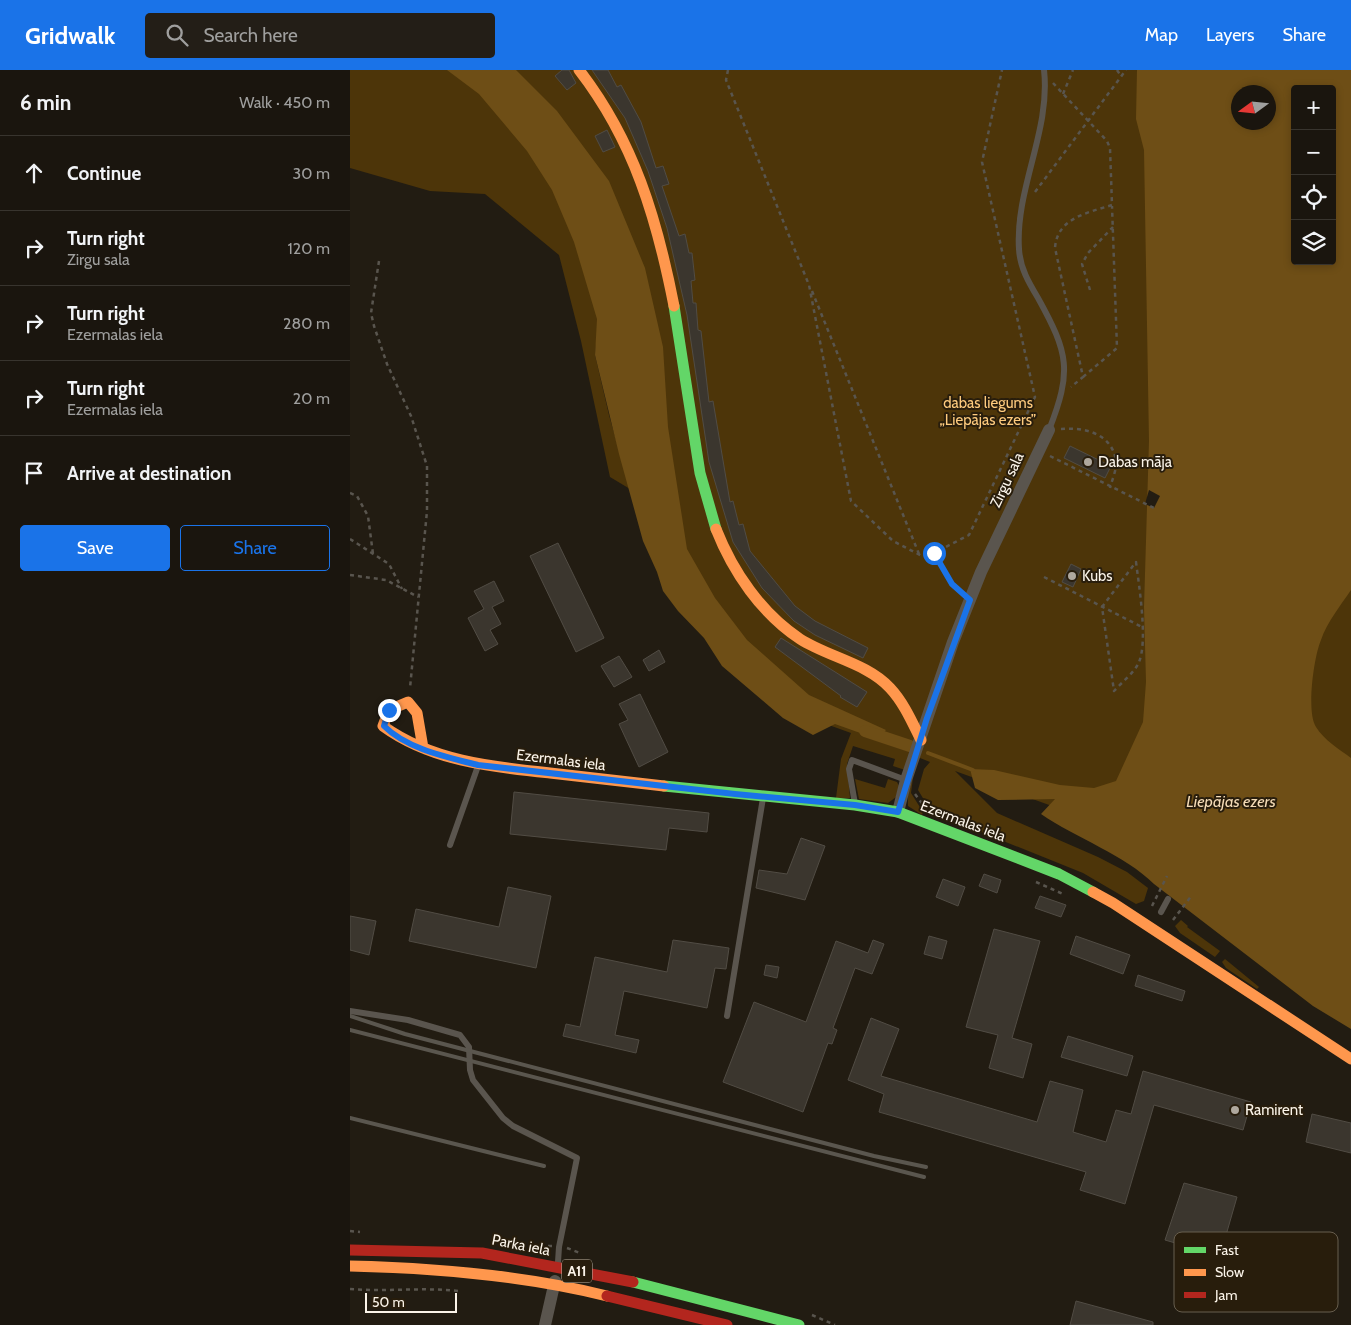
<!DOCTYPE html>
<meta charset="utf-8">
<style>
:root{--surface:#1a150e;--page:#231e17;--text:#f1f3f6;--muted:#9f9f9e;--line:#38342e;--accent:#1a73e8}
body{margin:0;font-family:Cabin,sans-serif;background:var(--page);color:var(--text)}
.controls{position:absolute;right:15px;top:15px;display:grid;overflow:hidden;border-radius:5px;box-shadow:0 2px 8px #0003}
.controls button{width:45px;height:45px;display:grid;place-items:center;padding:0;border:0;border-bottom:1px solid var(--line);background:var(--surface);color:var(--text);font:25px sans-serif}
.compass{position:absolute;left:881px;top:15px;width:45px;height:45px;border-radius:50%;background:var(--surface);box-shadow:0 2px 8px #0003;rotate:255deg}
.scale{position:absolute;left:15px;bottom:12px;width:92px;box-sizing:border-box;padding-left:5px;border:2px solid #fbf4e9;border-top:0;font-size:14px;line-height:18px;white-space:nowrap;color:#fbf4e9;-webkit-text-stroke:4px #281d0c;paint-order:stroke}
.stop{position:absolute;width:15px;height:15px;margin:-11px;border:4px solid #1a73e8;border-radius:50%;background:#fff}
.stop.end{background:#1a73e8;border-color:#fff;box-shadow:0 1px 5px #0008}
.list{margin:0;padding:0;list-style:none}
h2{display:flex;justify-content:space-between;align-items:center;height:65px;margin:0;padding:0 20px;font-size:21px}
h2 small{font-size:16px;font-weight:400;color:var(--muted)}
.list li{display:grid;grid-template-columns:32px 1fr auto;gap:15px;align-items:center;box-sizing:border-box;height:75px;padding:0 20px;border-top:1px solid var(--line)}
.list b{display:block;font-size:19px;white-space:nowrap}
.list p{margin:0;font-size:16px;white-space:nowrap;color:var(--muted)}
.list em{font-size:16px;font-style:normal;color:var(--muted)}
.actions{display:flex;gap:10px;padding:15px 20px}
.actions a{flex:1;padding:11px 0;border:1px solid var(--accent);border-radius:5px;text-align:center;font-size:18px;color:var(--accent)}
.actions .main{background:var(--accent);color:#fff}
.icon{flex:none;width:28px;height:28px;fill:none;stroke:currentColor;stroke-width:2;stroke-linecap:round;stroke-linejoin:round}
.map{position:relative;flex:none;width:1001px;height:1255px;overflow:hidden}
header{display:flex;align-items:center;gap:30px;box-sizing:border-box;height:70px;padding:0 25px;background:var(--accent);color:#fff}
header strong{font-size:24px}
nav{display:flex;gap:28px;margin-inline-start:auto;font-size:18px}
.search{width:350px;height:45px;background:var(--page);display:flex;align-items:center;gap:12px;box-sizing:border-box;padding:0 18px;border-radius:5px;color:var(--muted);font-size:19px}
main{display:flex}
aside{flex:1;background:var(--surface)}
.map>svg:first-child{display:block}
.green{fill:#4d3509;fill-rule:evenodd}
.water{fill:#6e4e16;fill-rule:evenodd}
.pier{fill:#221c12}
.lines{fill:none;stroke-linecap:round;stroke-linejoin:round}
.stream{stroke:#6e4e16;stroke-width:4}
.canal{stroke:#6e4e16;stroke-width:12}
.building{fill:#3b362e;stroke:#514c44}
.path{stroke:#59554e;stroke-width:2.5;stroke-dasharray:4 4;stroke-linecap:butt}
.lane{stroke:#5a554e;stroke-width:6}
.street{stroke:#5a554e;stroke-width:12}
.fast{stroke:#63d668;stroke-width:11}
.slow{stroke:#ff974d;stroke-width:11}
.jam{stroke:#b3261e;stroke-width:11}
.rail{stroke:#5a564e;stroke-width:4}
.route{stroke:#1a73e8;stroke-width:6}
.poi-dot{fill:#afa89e;stroke:#281d0c;stroke-width:2}
.labels{text-anchor:middle;dominant-baseline:central;stroke-width:4;stroke-linejoin:round;paint-order:stroke}
.shield{fill:#281d0c;stroke:#bcb4a7;stroke-width:1}
.shield-label{font-size:14px;font-weight:bold;fill:#fbf4e9}
.park-label{font-size:15px;fill:#fecb7e;stroke:#281d0c}
.poi-label{font-size:15px;fill:#fbf4e9;stroke:#281d0c;text-anchor:start}
.street-label{font-size:15px;fill:#fbf4e9;stroke:#281d0c}
.water-label{font-size:16px;font-style:italic;fill:#f5dcb7;stroke:#281d0c}
.key{fill:#281d0c;stroke:#675e4e;stroke-width:1}
.key-label{font-size:14px;fill:#fbf4e9}
</style>
<header>
<strong>Gridwalk</strong>
<div class="search"><svg class="icon" aria-label="search" viewBox="0 0 24 24"><circle cx="10" cy="10" r="6"/><path d="M15 15l6 6"/></svg>Search here</div>
<nav><a>Map</a><a>Layers</a><a>Share</a></nav>
</header>
<main>
<aside>
<h2>6 min<small>Walk · 450 m</small></h2>
<ul class="list">
<li><svg class="icon" aria-label="ahead" viewBox="0 0 24 24"><path d="M12 20V5M6 11l6-6 6 6"/></svg><div><b>Continue</b></div><em>30 m</em></li>
<li><svg class="icon" aria-label="right" viewBox="0 0 24 24"><path d="M7 20v-9h11M14 6l5 5-5 5"/></svg><div><b>Turn right</b><p>Zirgu sala</p></div><em>120 m</em></li>
<li><svg class="icon" aria-label="right" viewBox="0 0 24 24"><path d="M7 20v-9h11M14 6l5 5-5 5"/></svg><div><b>Turn right</b><p>Ezermalas iela</p></div><em>280 m</em></li>
<li><svg class="icon" aria-label="right" viewBox="0 0 24 24"><path d="M7 20v-9h11M14 6l5 5-5 5"/></svg><div><b>Turn right</b><p>Ezermalas iela</p></div><em>20 m</em></li>
<li><svg class="icon" aria-label="arrive" viewBox="0 0 24 24"><path d="M6 21V4h12l-3 4 3 4H6"/></svg><div><b>Arrive at destination</b></div></li>
</ul>
<div class="actions"><a class="main">Save</a><a>Share</a></div>
</aside>
<div class="map">
<svg width="1001" height="1255" viewBox="0 0 1001 1255">
<rect width="100%" height="100%" fill="#221c12"/>
<g class="green">
<path d="M0,0h1001v902l-219,-137 -177,-64 42,42 101,44 29,15 21,16 -4,13 -8,3 -53,-31 -112,-45 2,-7 -20,-5 -1,4 -20,-7 -14,-23 6,-21 6,-7 -20,-8 -5,16 -12,-4 2,-7 -42,-13 -6,18 3,34h-14l5,-39 10,-26 -39,-14 -108,-108 -108,-267 -1,11 14,60 21,74 -20,-12 -29,-136 -22,-86 -74,-61 -55,-3 -80,-23zM945,19h37v172h-37zM888,22h30v30h-30z"/>
<polygon points="563,708 561,723 573,742 572,745 558,736 558,723"/>
<polygon points="505,709 535,718 538,709 547,712 549,716 546,727 538,733 509,729"/>
<polygon points="831,850 838,856 837,857 870,881 865,887 830,863 825,856"/>
<polygon points="875,889 909,917 907,919 876,898 872,892"/>
</g>
<g class="water">
<polygon points="97,0 166,0 207,41 259,111 295,198 313,277 318,357 337,479 365,528 397,570 459,625 536,660 527,669 485,654 463,665 433,648 372,596 354,568 328,541 313,521 307,502 293,471 269,384 245,285 247,249 224,172 202,120 177,81 129,24"/>
<path d="M787,0h214v520c-10,15 -24,32 -30,50 -7,16 -15,72 -5,87 8,13 23,22 35,31v271l-38,-23 -159,-122c-29,-29 -78,-46 -113,-70l14,-15 -57,1 -23,-12 -5,-19 24,1 66,15 34,3 22,-7 27,-59 3,-40 -2,-75 5,-166 -5,-291 -8,-31zM945,19h37v172h-37zM888,22h30v30h-30z"/>
</g>
<polygon class="pier" points="799,420 810,426 804,438 795,434"/>
<g class="lines">
<polyline class="stream" points="578,683 623,700"/>
<polyline class="canal" points="515,661 560,676"/>
</g>
<g class="building">
<polygon points="212,0 219,0 226,13 217,20 205,6"/>
<polygon points="242,0 258,0 267,17 271,15 291,52 306,98 313,96 319,114 312,116 329,166 335,164 339,183 342,183 345,210 341,211 343,233 346,233 348,260 351,261 359,332 363,331 380,432 383,431 389,455 393,454 400,481 445,536 465,551 518,578 513,588 465,565 444,551 412,518 383,472 359,392 337,245 317,158 298,101 275,48"/>
<polygon points="257,60 265,77 253,82 245,66"/>
<polygon points="720,376 761,396 755,408 714,388"/>
<polygon points="208,473 254,568 226,582 180,486"/>
<polygon points="721,494 731,499 723,517 712,512"/>
<polygon points="144,511 154,531 142,537 151,554 140,560 148,574 135,581 118,548 134,539 124,521"/>
<polygon points="431,568 517,622 507,637 490,627 491,626 425,577"/>
<polygon points="309,580 315,592 299,601 293,590"/>
<polygon points="269,586 282,607 264,617 251,596"/>
<polygon points="290,624 318,682 289,697 269,654 278,650 269,634"/>
<polygon points="164,722 359,743 357,762 319,758 316,780 160,764"/>
<polygon points="451,768 475,776 455,830 406,818 409,800 437,804"/>
<polygon points="634,804 651,810 647,823 629,816"/>
<polygon points="593,809 615,817 608,836 586,827"/>
<polygon points="158,817 201,826 186,898 59,871 66,839 149,857"/>
<polygon points="690,826 716,835 711,847 685,838"/>
<polygon points="0,846 26,851 19,885 0,880"/>
<polygon points="644,859 690,871 662,968 682,974 673,1008 639,998 648,965 616,957"/>
<polygon points="579,866 597,871 592,889 574,884"/>
<polygon points="726,866 780,885 773,904 720,884"/>
<polygon points="323,870 379,878 376,899 365,898 357,938 274,921 265,965 289,970 286,983 213,966 216,954 230,957 245,887 317,902"/>
<polygon points="523,870 534,874 522,904 505,898 483,958 487,960 482,974 478,973 453,1042 373,1012 404,932 456,952 486,871 518,883"/>
<polygon points="416,895 429,897 427,908 414,905"/>
<polygon points="788,905 835,921 832,931 785,916"/>
<polygon points="521,948 549,959 531,1006 687,1052 700,1011 733,1020 723,1062 756,1072 766,1040 781,1044 793,1001 901,1032 893,1060 804,1035 775,1134 730,1120 736,1102 529,1042 534,1024 498,1010"/>
<polygon points="718,966 783,986 777,1006 711,987"/>
<polygon points="962,1044 1001,1053 1001,1083 956,1072"/>
<polygon points="834,1113 887,1127 870,1186 815,1170"/>
<polygon points="726,1231 803,1252 803,1255 720,1255"/>
</g>
<g class="lines">
<g class="path">
<polyline points="378,0 376,10 459,215 501,431 543,471 572,486 584,483 619,465 685,327 632,92 652,0"/>
<polyline points="767,0 771,6"/>
<path d="M703,13l54,58 3,7 2,57c-25,8 -55,13 -57,43l28,129 -12,10"/>
<polyline points="713,24 723,0"/>
<polyline points="685,122 776,0"/>
<polyline points="29,191 21,243 24,256 37,294 61,346 77,396 77,441 60,618"/>
<polyline points="740,220 732,194 738,183 763,157"/>
<polyline points="462,221 569,484"/>
<polyline points="733,307 767,278 762,136"/>
<path d="M711,359c23,-2 51,4 55,32 1,8 -4,19 -6,27"/>
<polyline points="700,386 804,438"/>
<polyline points="0,423 7,426 18,446 23,484"/>
<polyline points="0,469 39,494 52,519"/>
<polyline points="584,483 602,514 611,523"/>
<path d="M786,492c3,24 12,79 3,100 -4,10 -18,21 -25,29l-12,-84z"/>
<polyline points="0,505 36,510 68,527"/>
<polyline points="694,507 792,557"/>
<polyline points="565,724 574,736"/>
<polyline points="686,812 713,824"/>
<polyline points="802,836 817,806"/>
<polyline points="823,850 842,825"/>
<polyline points="0,1161 10,1162"/>
<polyline points="190,1176 202,1176"/>
<polyline points="217,1178 230,1183"/>
<path d="M0,1219c36,3 72,-2 108,2"/>
<polyline points="462,1245 485,1255"/>
</g>
<g class="lane">
<path d="M694,0c7,60 -29,119 -25,179 1,19 10,34 19,49 31,56 34,73 11,132"/>
<polyline points="505,734 499,699 502,690 556,710"/>
<polyline points="100,775 128,696"/>
<polyline points="811,842 818,829"/>
<polyline points="0,941 58,950 110,965 119,977 120,1000 123,1010 153,1048 163,1056 227,1088 209,1177 208,1192"/>
<polyline points="377,946 413,728"/>
</g>
<g class="street">
<polyline points="548,742 556,710 603,572 631,502 699,360"/>
<polyline points="195,1255 205,1211"/>
</g>
<g class="fast">
<polyline points="324,236 350,403 366,459"/>
<polyline points="314,716 505,735 548,742 709,804 743,822"/>
<polyline points="283,1212 449,1255"/>
</g>
<g class="slow">
<path d="M229,0c55,71 78,149 95,236"/>
<path d="M366,459c17,43 45,84 84,110 28,18 67,24 90,49 14,15 22,34 31,52"/>
<path d="M73,678l-6,-35 -9,-11 -19,8 -6,16c48,35 109,41 167,47 38,4 76,9 114,13"/>
<polyline points="743,822 763,833 1001,989"/>
<path d="M0,1196c86,2 173,9 257,30"/>
</g>
<g class="jam">
<polyline points="0,1180 132,1183 283,1212"/>
<polyline points="257,1226 377,1255"/>
</g>
<g class="rail">
<polyline points="0,946 55,964 524,1086 576,1097"/>
<polyline points="0,960 574,1107"/>
<polyline points="0,1048 194,1096"/>
</g>
</g>
<g class="lines">
<path class="route" d="M39,640l-5,16c23,23 63,31 94,39l257,29 120,11 43,7 29,-94 43,-118 -18,-16 -18,-31"/>
</g>
<g class="poi-dot">
<circle cx="738" cy="392" r="5"/>
<circle cx="722" cy="506" r="5"/>
<circle cx="885" cy="1040" r="5"/>
</g>
<g class="labels">
<rect class="shield" x="212" y="1189.5" width="30" height="23" rx="4"/>
<g class="shield-label">
<text x="227" y="1201">A11</text>
</g>
<g class="park-label">
<text x="638" y="333">dabas liegums<tspan x="638" dy="17">„Liepājas ezers”</tspan></text>
</g>
<g class="poi-label">
<text x="748" y="392">Dabas māja</text>
<text x="732" y="506">Kubs</text>
<text x="895" y="1040">Ramirent</text>
</g>
<g class="street-label">
<text transform="translate(657 410) rotate(-65)">Zirgu sala</text>
<text transform="translate(211 690) rotate(7)">Ezermalas iela</text>
<text transform="translate(613 751) rotate(21)">Ezermalas iela</text>
<text transform="translate(171 1175) rotate(11)">Parka iela</text>
</g>
<g class="water-label">
<text x="881" y="731">Liepājas ezers</text>
</g>
</g>
<rect x="824" y="1162" width="164" height="80" rx="8" class="key"/>
<rect x="834" y="1177" width="22" height="6" fill="#63d668"/>
<rect x="834" y="1199" width="22" height="7" fill="#ff974d"/>
<rect x="834" y="1222" width="22" height="6" fill="#b3261e"/>
<g class="key-label">
<text x="865" y="1185">Fast</text>
<text x="865" y="1207">Slow</text>
<text x="865" y="1230">Jam</text>
</g>
</svg>
<div class="controls">
<button>+</button>
<button>−</button>
<button><svg class="icon" aria-label="locate" viewBox="0 0 24 24"><circle cx="12" cy="12" r="6"/><path d="M12 2v4M12 18v4M2 12h4M18 12h4"/></svg></button>
<button><svg class="icon" aria-label="layers" viewBox="0 0 24 24"><path d="M12 4l9 5-9 5-9-5zM3 14l9 5 9-5"/></svg></button>
</div>
<svg class="compass" viewBox="-18 -18 36 36"><path d="M0-13l5 13h-10z" fill="#e53935"/><path d="M0 13l5-13h-10z" fill="#9f9f9e"/></svg>
<div class="scale">50 m</div>
<div class="stop" style="left:584px;top:483px"></div>
<div class="stop end" style="left:39px;top:640px"></div>
</div>
</main>
